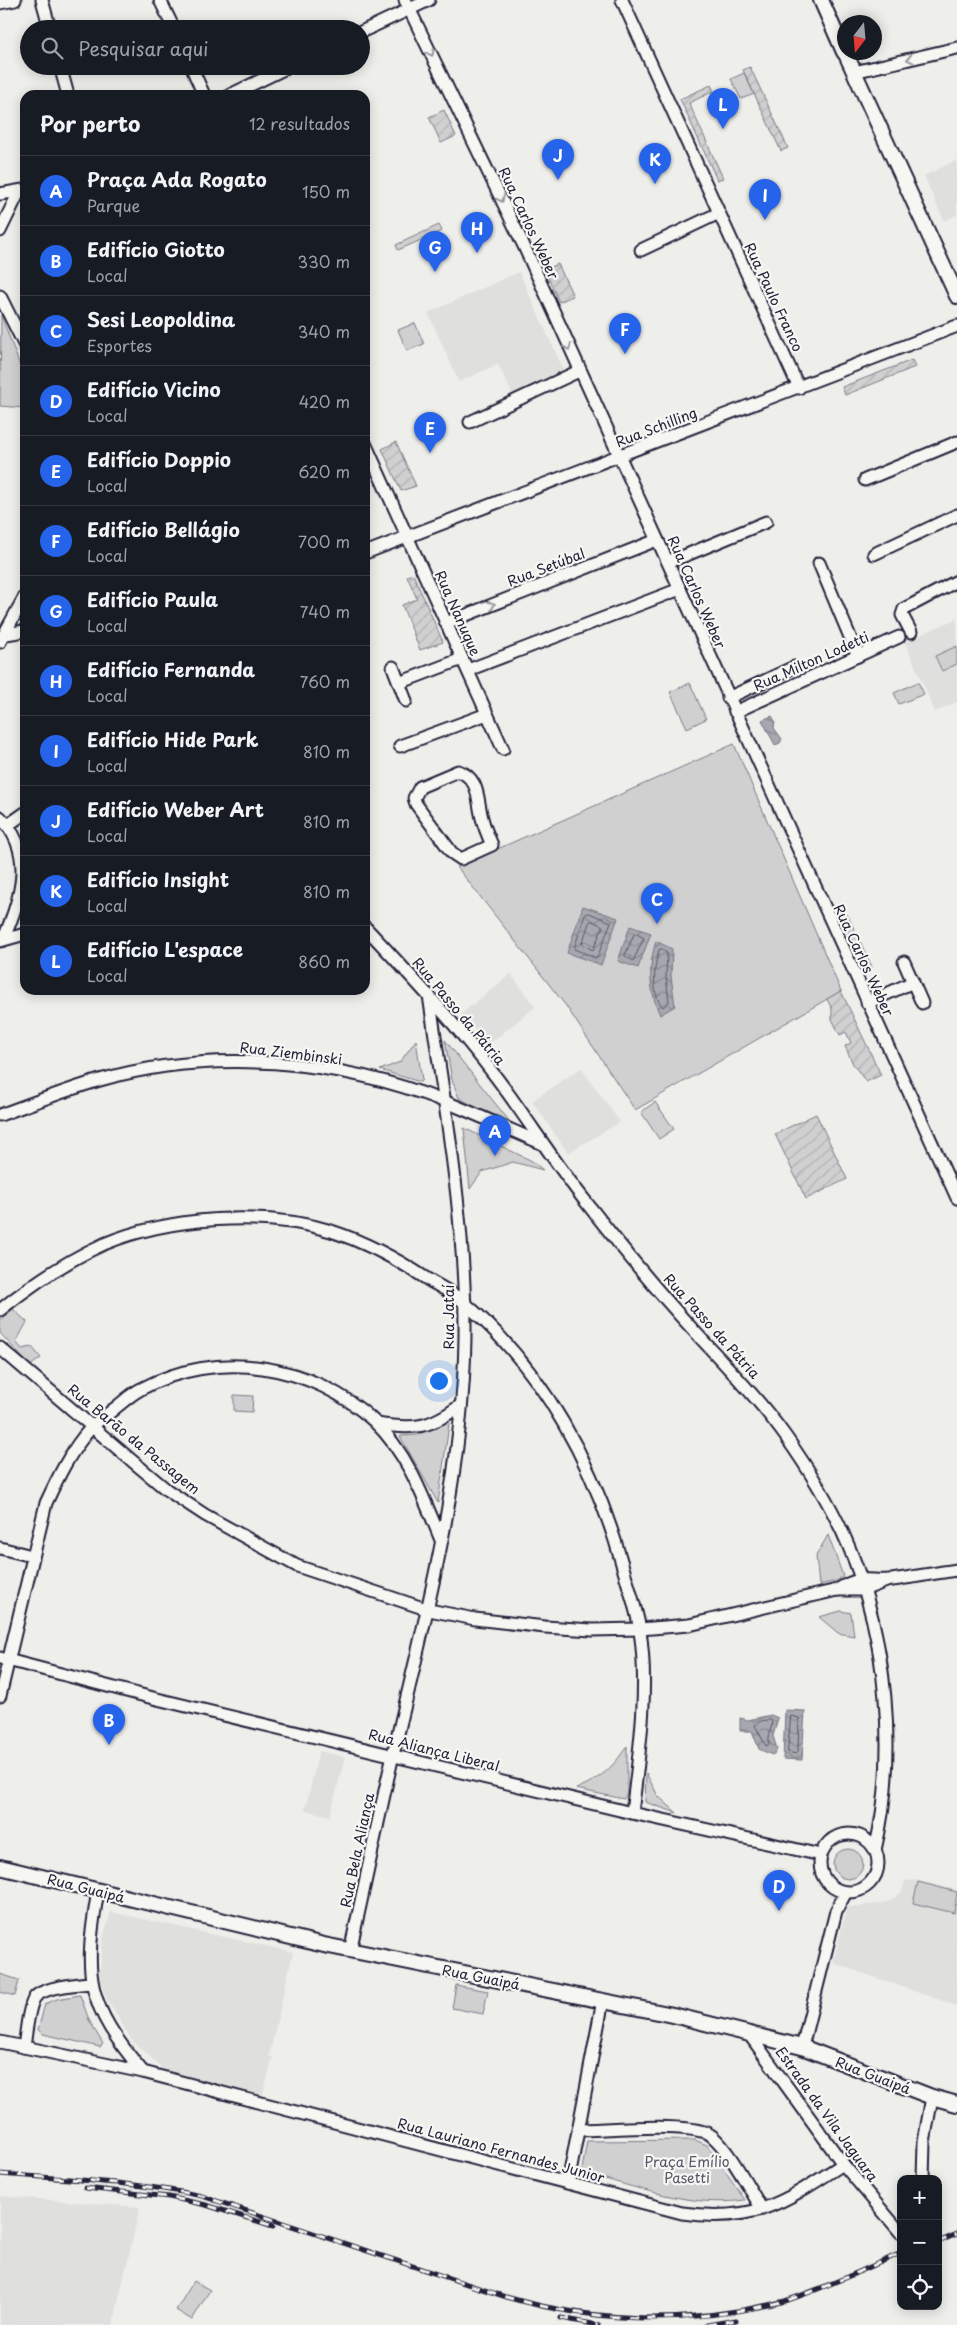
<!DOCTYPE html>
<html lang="pt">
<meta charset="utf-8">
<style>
:root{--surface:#171b24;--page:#20242c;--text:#f1f3f6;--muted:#9ea1a6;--line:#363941;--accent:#2563eb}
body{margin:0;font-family:"Playpen Sans",sans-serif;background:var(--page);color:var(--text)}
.controls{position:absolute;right:15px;bottom:15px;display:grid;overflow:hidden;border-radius:10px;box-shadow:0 2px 12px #0003}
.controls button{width:45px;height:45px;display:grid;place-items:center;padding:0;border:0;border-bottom:1px solid var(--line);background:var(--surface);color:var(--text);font:25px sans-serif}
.compass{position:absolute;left:837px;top:15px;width:45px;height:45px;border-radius:50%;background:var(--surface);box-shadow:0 2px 12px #0003;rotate:196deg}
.you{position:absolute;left:438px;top:1380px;width:18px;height:18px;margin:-12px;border:4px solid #fff;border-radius:50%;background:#1a73e8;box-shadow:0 0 0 8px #1a73e833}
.badge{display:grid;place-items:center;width:32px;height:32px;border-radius:50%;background:var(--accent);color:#fff;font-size:16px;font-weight:700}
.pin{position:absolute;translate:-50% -41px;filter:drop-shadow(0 1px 2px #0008)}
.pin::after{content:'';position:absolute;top:26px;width:18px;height:15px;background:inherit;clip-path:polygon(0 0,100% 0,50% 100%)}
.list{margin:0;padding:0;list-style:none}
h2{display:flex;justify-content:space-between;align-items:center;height:65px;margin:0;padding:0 20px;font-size:21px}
h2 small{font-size:16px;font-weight:400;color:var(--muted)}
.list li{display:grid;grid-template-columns:32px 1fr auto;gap:15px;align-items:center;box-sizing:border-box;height:70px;padding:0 20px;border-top:1px solid var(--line)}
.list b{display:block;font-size:19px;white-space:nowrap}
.list p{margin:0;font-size:16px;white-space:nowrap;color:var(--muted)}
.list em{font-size:16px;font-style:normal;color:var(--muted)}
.icon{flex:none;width:28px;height:28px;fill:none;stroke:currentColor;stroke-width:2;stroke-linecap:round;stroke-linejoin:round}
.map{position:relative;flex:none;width:957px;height:2325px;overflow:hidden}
.search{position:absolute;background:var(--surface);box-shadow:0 2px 12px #0003;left:20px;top:20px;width:350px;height:55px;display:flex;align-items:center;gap:12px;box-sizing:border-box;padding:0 18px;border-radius:28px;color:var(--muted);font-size:19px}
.panel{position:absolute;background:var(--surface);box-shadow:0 2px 12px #0003;left:20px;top:90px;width:350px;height:905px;border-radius:15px}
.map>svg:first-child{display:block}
.built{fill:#dfdfde}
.green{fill:#d0d0d1;stroke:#797986}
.garden{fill:url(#garden-furrows);stroke:#797986}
.water{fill:url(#water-waves);stroke:#727281}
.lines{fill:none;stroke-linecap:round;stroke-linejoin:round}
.shore{stroke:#575769;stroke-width:1}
.minor-casing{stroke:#22223b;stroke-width:15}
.major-casing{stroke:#22223b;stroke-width:18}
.minor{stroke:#f6f6f2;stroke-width:11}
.major{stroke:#f6f6f2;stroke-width:14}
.rail-casing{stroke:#22223b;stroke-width:5}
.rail{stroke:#f6f6f2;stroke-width:3;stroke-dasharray:9;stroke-linecap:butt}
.oneway{stroke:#9797a0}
.labels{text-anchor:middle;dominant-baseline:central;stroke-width:4.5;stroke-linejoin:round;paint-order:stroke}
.street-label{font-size:14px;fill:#22223b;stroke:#f6f6f2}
.park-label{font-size:14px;fill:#565668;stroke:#f6f6f2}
</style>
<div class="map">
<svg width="957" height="2325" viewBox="0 0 957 2325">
<defs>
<pattern id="garden-furrows" width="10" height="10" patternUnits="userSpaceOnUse" patternTransform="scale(1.25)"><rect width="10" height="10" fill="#d0d0d1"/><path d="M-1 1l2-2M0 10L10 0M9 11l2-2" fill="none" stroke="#b2b2b4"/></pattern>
<pattern id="water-waves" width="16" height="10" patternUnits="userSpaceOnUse" patternTransform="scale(1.25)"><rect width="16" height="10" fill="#a7a7af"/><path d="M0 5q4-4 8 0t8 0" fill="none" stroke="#888890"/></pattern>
</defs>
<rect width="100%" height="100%" fill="#eeeeeb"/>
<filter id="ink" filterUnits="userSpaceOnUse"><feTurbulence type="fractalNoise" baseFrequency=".02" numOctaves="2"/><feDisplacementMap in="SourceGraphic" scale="10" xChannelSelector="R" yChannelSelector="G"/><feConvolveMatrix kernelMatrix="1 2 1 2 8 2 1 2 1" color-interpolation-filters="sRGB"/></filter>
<g filter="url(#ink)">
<g class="built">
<polygon points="957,160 957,215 944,221 924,176"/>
<polygon points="519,272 565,373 513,396 498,364 459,382 428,313"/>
<polygon points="957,618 957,702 935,712 905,642"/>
<polygon points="511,974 535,1007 488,1045 461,1014"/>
<polygon points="581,1068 620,1122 568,1153 532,1101"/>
<polygon points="319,1751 345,1757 330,1816 305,1810"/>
<polygon points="915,1880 957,1890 957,2006 833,1963 847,1907 879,1904 892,1900 902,1891 905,1881"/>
<polygon points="111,1912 293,1952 269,2056 273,2057 262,2097 163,2069 131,2039 107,2000 99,1979 103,1939"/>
<polygon points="0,2196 140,2207 113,2325 0,2325"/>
</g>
<g class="green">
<polygon points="744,73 754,94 741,99 731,79"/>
<polygon points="439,225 442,231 398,250 396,245"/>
<polygon points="1,315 25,379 25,408 0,406"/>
<polygon points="415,323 424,344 407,351 398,330"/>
<polygon points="957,646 957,664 942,671 935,656"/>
<polygon points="918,682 924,694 899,704 894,693"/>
<polygon points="690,683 706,719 687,728 670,692"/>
<polygon points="734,744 841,991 635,1110 566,1006 457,867"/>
<polygon points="416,1040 422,1080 420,1082 380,1070 400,1062"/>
<polygon points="445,1040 510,1122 490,1115 459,1098 452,1080"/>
<polygon points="655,1102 674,1129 659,1139 641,1112"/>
<polygon points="464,1128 532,1161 543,1170 513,1162 482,1172 470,1189"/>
<polygon points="13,1309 27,1322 16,1342 22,1349 32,1347 41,1358 30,1366 0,1333 0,1320"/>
<polygon points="234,1395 253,1396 252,1412 234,1411"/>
<polygon points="450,1417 438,1503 400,1436 418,1435"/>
<polygon points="828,1535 843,1576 837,1581 819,1585 816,1556"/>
<polygon points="841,1611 851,1613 854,1636 838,1633 819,1617"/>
<path d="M627,1746v46l-3,7 -48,-10c25,-11 36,-20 51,-43z"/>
<polygon points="646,1773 658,1796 677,1813 645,1802"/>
<circle cx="848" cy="1864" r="15"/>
<polygon points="918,1882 957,1892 954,1913 913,1903"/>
<polygon points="0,1974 19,1980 15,1996 0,1992"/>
<polygon points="456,1985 488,1991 483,2014 452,2008"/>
<polygon points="80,1995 89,2020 103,2044 100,2047 43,2034 38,2030 45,2004 57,1999"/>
<path d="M695,2140l12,5 38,55c-54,8 -109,-13 -161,-27l-2,-3 5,-29z"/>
<polygon points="194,2281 210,2290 192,2320 176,2310"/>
</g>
<g class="garden">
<polygon points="750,67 788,148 781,151 743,70"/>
<polygon points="711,85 714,91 689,103 723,178 717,180 680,99"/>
<polygon points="444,110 456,136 441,143 429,117"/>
<polygon points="558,264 573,296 559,302 545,270"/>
<polygon points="912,360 915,367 845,395 842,387"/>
<polygon points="396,442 416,486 401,491 382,449"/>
<polygon points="413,574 443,642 420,650 402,605 417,599 407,576"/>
<polygon points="847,914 872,967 866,970 841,917"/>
<polygon points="841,991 881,1075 866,1082 853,1064 845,1046 851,1043 846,1032 840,1035 832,1019 832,1009 827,999"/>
<polygon points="816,1114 847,1179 806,1199 775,1134"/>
</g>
<g class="water">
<polygon points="772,716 775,721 774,728 782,739 780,743 775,745 762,720"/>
<polygon points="583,906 618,918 601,965 567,953"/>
<polygon points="630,926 651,933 638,968 618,961"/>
<path d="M656,941l16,8 -1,27 4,30 -15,9c-11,-25 -12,-48 -4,-74z"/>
<polygon points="785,1710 805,1711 802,1760 783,1759"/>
<polygon points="771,1715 778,1718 773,1736 777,1749 775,1753 772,1755 759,1749 752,1731 740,1731 740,1718 748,1720"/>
</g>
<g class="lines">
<g class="shore">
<polygon points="589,913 611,922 597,958 574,949 585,915"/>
<polygon points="592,921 603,926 593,950 582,944 589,923"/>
<polygon points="635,933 644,938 633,961 625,956"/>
<path d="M662,949l5,4 -1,24 3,25 -6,5c-12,-11 -9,-42 -4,-57z"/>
<polygon points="791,1716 799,1718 798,1752 796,1754 788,1752"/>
<path d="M770,1720l2,2c-1,9 -4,14 -3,22l-3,2 -11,-21 6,-4z"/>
</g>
<g class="minor-casing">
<g id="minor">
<polyline points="42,0 50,29"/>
<polyline points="160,0 174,29"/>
<polyline points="405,0 523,244 957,1198"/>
<polyline points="622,0 799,388"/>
<polyline points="0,3 15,0"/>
<polyline points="361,32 429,0"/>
<polyline points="60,66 68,95"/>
<polyline points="191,66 204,95"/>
<polyline points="854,72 957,48"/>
<polyline points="230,95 290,66"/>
<polyline points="0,194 23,190"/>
<polyline points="0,231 19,192"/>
<polyline points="641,250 719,213"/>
<polyline points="0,296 25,346"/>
<polyline points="470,422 579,371"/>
<polyline points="365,443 503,749"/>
<polyline points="865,480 957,442"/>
<polyline points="365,553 957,326"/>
<polyline points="874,554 957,515"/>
<polyline points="668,561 684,556 766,522"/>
<polyline points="819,563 858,656"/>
<polyline points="446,623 657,540"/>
<polyline points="911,632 902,615 904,609 957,581"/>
<polyline points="6,634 25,631"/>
<polyline points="0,642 25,596"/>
<polyline points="393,667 406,701"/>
<polyline points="468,670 680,589"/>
<polyline points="399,683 462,659"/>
<polyline points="728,698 794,667"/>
<polyline points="735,712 899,637"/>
<polyline points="400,746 487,714"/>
<path d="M458,771c22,7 19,29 24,47 2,9 6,18 10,27l-31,14 -9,-6 -36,-49 -2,-6 6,-11z"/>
<path d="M0,817c36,36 21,82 3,123"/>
<polyline points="8,825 25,813"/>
<path d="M365,927c46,49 91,97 131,150 31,41 58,85 90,125 35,45 71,89 110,131 31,34 63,66 90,104 24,34 47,71 63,110 38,91 49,208 26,303"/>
<polyline points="0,941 25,934"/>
<polyline points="904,962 922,1003"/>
<polyline points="867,1003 913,982"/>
<path d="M0,1115c33,-12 66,-25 100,-35 111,-32 238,-21 346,22 32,13 65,28 97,42"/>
<path d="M0,1310c31,-25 68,-50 104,-66 65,-27 159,-34 227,-13 34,11 66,28 96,48 13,8 29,15 40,26 77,66 128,162 155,259 6,22 15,45 18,67 9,59 -1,123 -8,182"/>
<polyline points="0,1348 137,1465 167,1490 205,1515 297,1566 429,1610 475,1619 545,1627 592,1630 640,1629 689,1625 837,1590 863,1590 889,1580"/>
<path d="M377,1424c38,6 53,4 84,-19"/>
<polyline points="0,1548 32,1556"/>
<path d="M837,1590c25,-16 30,-8 55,-10 22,-3 43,-7 65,-10"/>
<polyline points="0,1658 153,1698 632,1813 821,1855"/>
<path d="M0,1696l46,-193c12,-26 25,-53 44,-74 7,-8 16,-13 24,-20 8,-6 17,-15 27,-20 75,-41 172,-26 234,33 33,32 49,77 66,118"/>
<circle cx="849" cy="1863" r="29"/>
<path d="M98,1891c-15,86 -12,113 45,181"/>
<path d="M350,1951c15,-66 28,-131 43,-196 32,-136 70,-275 72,-417 1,-115 -20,-230 -36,-343"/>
<polyline points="749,2034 843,2164 901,2233"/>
<path d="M0,2042l143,30 539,141c74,10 101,-10 161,-49"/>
<path d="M24,2047c2,-12 4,-40 11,-50 9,-10 43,-13 56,-14"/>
<polyline points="802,2047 836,1911 846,1892"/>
<path d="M578,2130c27,0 117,-9 134,6 18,15 37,53 50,73"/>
<polyline points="923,2179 924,2142 932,2097"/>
<polyline points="568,2183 603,2000"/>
</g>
</g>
<g class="major-casing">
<g id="major">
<polyline points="821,0 844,52"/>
<polyline points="845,52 957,296"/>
<polyline points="0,1867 324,1945 673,2015 802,2047 932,2097 957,2104"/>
</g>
</g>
<use href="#minor" class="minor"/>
<use href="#major" class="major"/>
<g class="rail-casing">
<g id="rail">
<path d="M0,2174c68,5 135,8 202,22l304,101c94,27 185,28 279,4 40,-13 78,-31 116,-48"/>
<polyline points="85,2188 169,2197 206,2205 273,2226"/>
<polyline points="938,2242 957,2234"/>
<polyline points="561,2318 598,2325"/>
<polyline points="707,2325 736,2320"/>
</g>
</g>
<use href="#rail" class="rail"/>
</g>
<defs><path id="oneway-chevron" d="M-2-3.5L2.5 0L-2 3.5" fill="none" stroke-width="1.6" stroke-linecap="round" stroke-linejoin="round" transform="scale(1.25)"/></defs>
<g class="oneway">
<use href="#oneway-chevron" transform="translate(431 53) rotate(64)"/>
<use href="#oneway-chevron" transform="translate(910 59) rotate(167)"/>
<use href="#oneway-chevron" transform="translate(501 199) rotate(65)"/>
<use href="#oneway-chevron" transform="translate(568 347) rotate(66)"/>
<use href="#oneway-chevron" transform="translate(492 605) rotate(-21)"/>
</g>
</g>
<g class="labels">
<g class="street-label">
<text transform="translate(529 223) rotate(65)">Rua Carlos Weber</text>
<text transform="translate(774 297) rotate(65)">Rua Paulo Franco</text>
<text transform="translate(656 427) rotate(-21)">Rua Schilling</text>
<text transform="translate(546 567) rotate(-21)">Rua Setúbal</text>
<text transform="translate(697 592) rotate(66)">Rua Carlos Weber</text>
<text transform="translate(458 613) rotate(66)">Rua Nanuque</text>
<text transform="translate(811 661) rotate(-24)">Rua Milton Lodetti</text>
<text transform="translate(864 960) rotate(65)">Rua Carlos Weber</text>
<text transform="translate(459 1011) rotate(50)">Rua Passo da Pátria</text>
<text transform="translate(291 1053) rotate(7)">Rua Ziembinski</text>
<text transform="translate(448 1317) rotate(-90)">Rua Jataí</text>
<text transform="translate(712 1326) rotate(48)">Rua Passo da Pátria</text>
<text transform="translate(134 1439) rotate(39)">Rua Barão da Passagem</text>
<text transform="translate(434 1750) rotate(14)">Rua Aliança Liberal</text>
<text transform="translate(357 1850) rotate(-78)">Rua Bela Aliança</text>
<text transform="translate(86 1888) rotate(14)">Rua Guaipá</text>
<text transform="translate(481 1977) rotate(11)">Rua Guaipá</text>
<text transform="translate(873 2075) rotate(21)">Rua Guaipá</text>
<text transform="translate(827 2114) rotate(54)">Estrada da Vila Jaguara</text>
<text transform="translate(501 2150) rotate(15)">Rua Lauriano Fernandes Junior</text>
</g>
<g class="park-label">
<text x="687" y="2161">Praça Emílio<tspan x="687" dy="16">Pasetti</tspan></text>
</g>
</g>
</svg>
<div class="controls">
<button>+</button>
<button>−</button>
<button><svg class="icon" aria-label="locate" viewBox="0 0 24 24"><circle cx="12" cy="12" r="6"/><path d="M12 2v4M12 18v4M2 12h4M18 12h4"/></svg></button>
</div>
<svg class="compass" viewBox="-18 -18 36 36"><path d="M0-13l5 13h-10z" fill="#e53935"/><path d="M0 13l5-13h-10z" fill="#9ea1a6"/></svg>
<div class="you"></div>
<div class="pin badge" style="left:495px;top:1156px">A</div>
<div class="pin badge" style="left:109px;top:1745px">B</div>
<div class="pin badge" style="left:657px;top:924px">C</div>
<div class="pin badge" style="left:779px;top:1911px">D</div>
<div class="pin badge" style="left:430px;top:453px">E</div>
<div class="pin badge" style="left:625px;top:354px">F</div>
<div class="pin badge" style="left:435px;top:272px">G</div>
<div class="pin badge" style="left:477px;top:253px">H</div>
<div class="pin badge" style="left:765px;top:220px">I</div>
<div class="pin badge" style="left:558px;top:180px">J</div>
<div class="pin badge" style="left:655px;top:184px">K</div>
<div class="pin badge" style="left:723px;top:129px">L</div>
<div class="search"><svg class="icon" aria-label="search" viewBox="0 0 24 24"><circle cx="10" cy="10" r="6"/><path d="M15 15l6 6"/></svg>Pesquisar aqui</div>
<section class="panel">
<h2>Por perto<small>12 resultados</small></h2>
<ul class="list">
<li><span class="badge">A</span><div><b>Praça Ada Rogato</b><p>Parque</p></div><em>150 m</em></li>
<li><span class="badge">B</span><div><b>Edifício Giotto</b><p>Local</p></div><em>330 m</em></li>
<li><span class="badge">C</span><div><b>Sesi Leopoldina</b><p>Esportes</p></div><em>340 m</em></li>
<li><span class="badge">D</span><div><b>Edifício Vicino</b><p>Local</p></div><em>420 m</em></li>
<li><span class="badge">E</span><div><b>Edifício Doppio</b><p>Local</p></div><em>620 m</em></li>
<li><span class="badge">F</span><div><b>Edifício Bellágio</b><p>Local</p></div><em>700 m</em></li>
<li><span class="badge">G</span><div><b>Edifício Paula</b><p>Local</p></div><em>740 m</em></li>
<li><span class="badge">H</span><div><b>Edifício Fernanda</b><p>Local</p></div><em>760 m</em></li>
<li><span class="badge">I</span><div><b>Edifício Hide Park</b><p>Local</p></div><em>810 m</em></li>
<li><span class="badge">J</span><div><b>Edifício Weber Art</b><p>Local</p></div><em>810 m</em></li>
<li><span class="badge">K</span><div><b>Edifício Insight</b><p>Local</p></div><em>810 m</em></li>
<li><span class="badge">L</span><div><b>Edifício L'espace</b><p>Local</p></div><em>860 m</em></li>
</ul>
</section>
</div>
